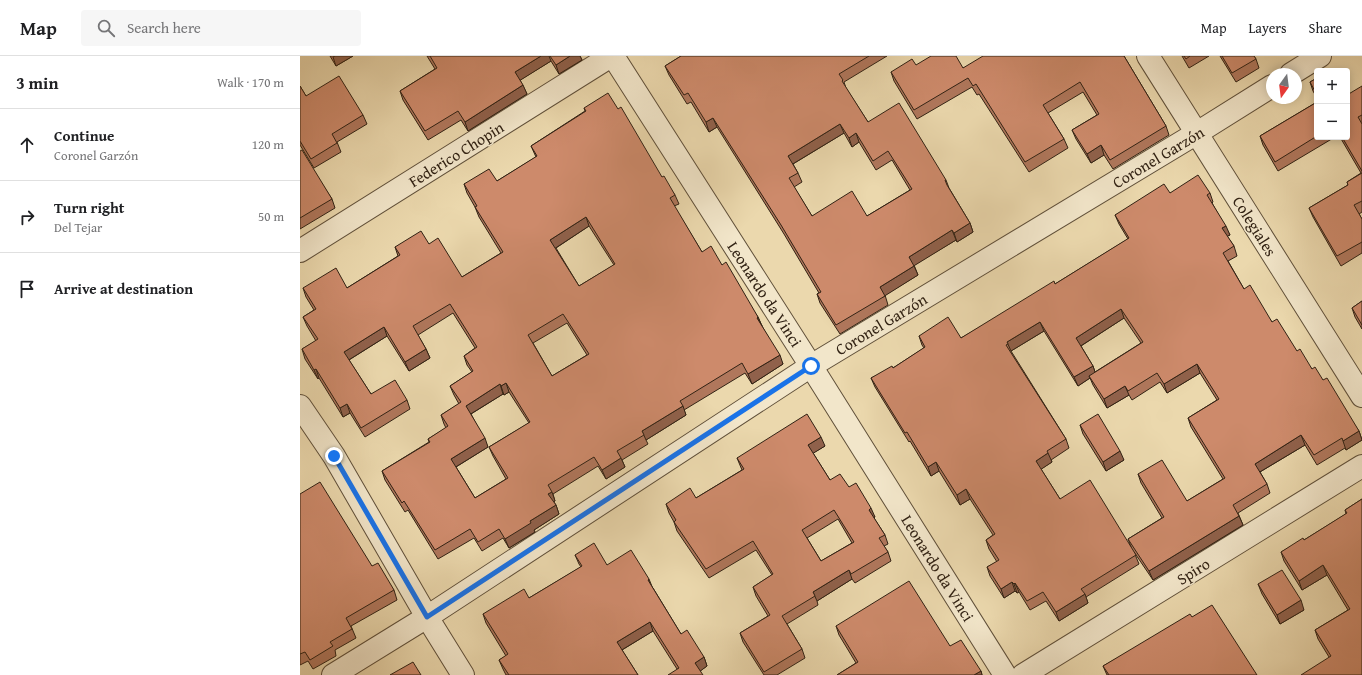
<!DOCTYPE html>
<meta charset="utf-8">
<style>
:root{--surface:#fff;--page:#f6f6f6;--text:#202124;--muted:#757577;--line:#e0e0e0}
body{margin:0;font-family:"Gentium Book Plus",serif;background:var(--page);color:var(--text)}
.controls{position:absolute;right:12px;top:12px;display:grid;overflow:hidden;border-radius:4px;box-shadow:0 2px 10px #0003}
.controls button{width:36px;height:36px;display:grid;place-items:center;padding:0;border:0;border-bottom:1px solid var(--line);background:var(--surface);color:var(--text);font:20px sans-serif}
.compass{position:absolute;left:966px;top:12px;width:36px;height:36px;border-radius:50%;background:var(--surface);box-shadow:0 2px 10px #0003;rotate:194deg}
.stop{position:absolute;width:12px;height:12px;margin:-9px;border:3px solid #1a73e8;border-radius:50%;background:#fff}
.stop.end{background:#1a73e8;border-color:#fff;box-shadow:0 1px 4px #0008}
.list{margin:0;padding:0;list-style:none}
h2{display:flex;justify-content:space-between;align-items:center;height:52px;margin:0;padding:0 16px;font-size:17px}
h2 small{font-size:13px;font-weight:400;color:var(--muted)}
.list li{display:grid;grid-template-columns:26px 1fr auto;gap:12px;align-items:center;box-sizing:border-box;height:72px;padding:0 16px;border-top:1px solid var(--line)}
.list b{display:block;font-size:15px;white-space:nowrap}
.list p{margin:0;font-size:13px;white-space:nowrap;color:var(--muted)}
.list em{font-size:13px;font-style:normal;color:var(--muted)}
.icon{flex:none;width:22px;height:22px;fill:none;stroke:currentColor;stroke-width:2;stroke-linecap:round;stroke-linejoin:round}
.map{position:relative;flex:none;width:1062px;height:619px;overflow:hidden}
header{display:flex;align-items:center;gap:24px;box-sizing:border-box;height:56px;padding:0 20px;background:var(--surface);border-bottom:1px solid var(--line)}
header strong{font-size:19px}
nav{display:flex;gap:22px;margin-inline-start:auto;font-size:14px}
.search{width:280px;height:36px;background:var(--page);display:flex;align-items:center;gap:10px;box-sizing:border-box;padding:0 14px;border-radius:4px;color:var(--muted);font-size:15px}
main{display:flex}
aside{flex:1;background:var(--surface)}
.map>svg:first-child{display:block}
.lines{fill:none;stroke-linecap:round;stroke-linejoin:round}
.minor-casing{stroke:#60503a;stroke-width:24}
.minor{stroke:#f2e6ca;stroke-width:22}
.wall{fill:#b0775c;stroke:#312214;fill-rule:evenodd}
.shaded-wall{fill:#90614b;stroke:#312214}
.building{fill:#cd8a6b;stroke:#312214;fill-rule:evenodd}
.route{stroke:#1a73e8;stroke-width:5}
.labels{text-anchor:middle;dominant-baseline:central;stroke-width:3;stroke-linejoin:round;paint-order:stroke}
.street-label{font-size:16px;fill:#312214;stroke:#f2e6ca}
</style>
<header>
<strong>Map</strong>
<div class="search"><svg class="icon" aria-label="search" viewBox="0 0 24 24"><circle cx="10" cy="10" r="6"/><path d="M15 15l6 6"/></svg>Search here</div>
<nav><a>Map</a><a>Layers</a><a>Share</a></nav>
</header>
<main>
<aside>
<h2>3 min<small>Walk · 170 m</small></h2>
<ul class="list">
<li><svg class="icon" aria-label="ahead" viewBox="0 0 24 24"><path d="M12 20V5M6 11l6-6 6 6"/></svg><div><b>Continue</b><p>Coronel Garzón</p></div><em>120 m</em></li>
<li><svg class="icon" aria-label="right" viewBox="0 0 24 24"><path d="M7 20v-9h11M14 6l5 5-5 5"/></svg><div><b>Turn right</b><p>Del Tejar</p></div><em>50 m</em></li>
<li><svg class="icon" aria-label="arrive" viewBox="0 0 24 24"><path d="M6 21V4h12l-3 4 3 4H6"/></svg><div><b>Arrive at destination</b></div></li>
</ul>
</aside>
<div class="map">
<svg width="1062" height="619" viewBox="0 0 1062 619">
<rect width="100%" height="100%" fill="#ebd8ad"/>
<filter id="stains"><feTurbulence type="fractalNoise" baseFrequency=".005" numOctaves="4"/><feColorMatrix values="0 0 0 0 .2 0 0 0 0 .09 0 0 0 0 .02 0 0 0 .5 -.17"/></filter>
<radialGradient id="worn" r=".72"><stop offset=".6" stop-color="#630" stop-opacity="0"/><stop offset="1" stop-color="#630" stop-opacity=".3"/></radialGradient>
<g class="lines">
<g class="minor-casing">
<g id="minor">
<polyline points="313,0 511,310 705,619"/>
<polyline points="848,0 1062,340"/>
<polyline points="991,18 1020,0"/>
<polyline points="0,195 311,0"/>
<polyline points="0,350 34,400 127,561 163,619"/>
<polyline points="33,619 127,561 511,310 897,77 972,30"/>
<polyline points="723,619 1062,410"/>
</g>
</g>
<use href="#minor" class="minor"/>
</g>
<g class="wall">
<polygon points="30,0 53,0 36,10"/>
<polygon points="127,0 280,0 282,4 259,18 251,5 220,24 227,38 168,75 161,64 128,84 103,44 100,35 135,13"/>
<path d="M381,0h206l-43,26 2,6 22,34 78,58 3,8 21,35 3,9 -16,10 -1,-2 -42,25 4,10 -33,20 3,10 -48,29 -20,-31 -3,-9 2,-1 -35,-59 -67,-107 -8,5 -18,-30 -4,2 -18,-29 -4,-9zM544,77l8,14 7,-5 17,28 16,-10 18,30 -43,26h-55l-18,-29 8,-5 -4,-9 -5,-9z"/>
<polygon points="824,0 866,70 869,79 813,113 804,99 791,107 776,83 772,74 797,59 783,36 748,57 764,83 768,92 729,116 679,38 677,39 672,31 617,63 594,25 591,16 663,12"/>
<polygon points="882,0 909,0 889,12"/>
<polygon points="920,0 954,0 956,3 959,12 936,26"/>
<polygon points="1017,22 1017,42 1013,35 1010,26"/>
<polygon points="0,30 6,40 63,59 67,68 37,86 41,96 14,112 0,89"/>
<polygon points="1062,30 1062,156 1059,158 1062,163 1062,197 1041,210 1013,161 1009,152 1048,129 1047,126 1061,117 1040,81 1047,81"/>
<polygon points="1017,46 1017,81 1035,81 978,115 963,89 960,80"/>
<path d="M284,52l78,69 13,18 4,9 -5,2 28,46 20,13 36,52 4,9 21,38 -31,20 -7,-11 -61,37 2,5 -40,25 2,4 -26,16 3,7 -19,12 -8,-13 -45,28 2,7 -1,1 2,3 3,9 -25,16 1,2 -26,16 -6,-10 -21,13 -8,-13 -36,21 -30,-49 -3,2 -20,-32 -3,-9 47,-29 -1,-3 18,-11 -2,-4 -3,-9 18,-11 -5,-9 -4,-9 22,-14 -5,-7 -3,-9 11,-8 -22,-35 -35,22 8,14 4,9 -21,13 -22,-35 -38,24 22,34 36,6 3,9 -45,28 -15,-24 -7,4 -24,-39 -1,1 -13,-20 -3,-10 14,-8 -9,-15 -4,-9 11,-7 -8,-13 -3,-9h44l51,-32 -3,-9 34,-3 33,33 39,-24 -22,-36 -4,-10 -8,-14 -3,-9 33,-3 39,-24 -5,-11 54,-35zM289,170l25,39 -35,21 -23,-38zM267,267l20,32 -35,21 -19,-33zM209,336l20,31 -40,24 4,9 13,23 -31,19 -19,-31 32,-20 -17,-33 32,-20 1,1z"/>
<polygon points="0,95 32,143 35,152 0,173"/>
<path d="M870,137h40l3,9 -1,1 18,32 -3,1 7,10 3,10 -9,5 16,28 68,80 11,11 36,51 3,9 -16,10 -1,-2 -28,17 -12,-20 -45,27 7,12 3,9 -32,20 5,12 -90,55 -19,-28 5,12 -53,33 2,6 -29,18 -13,-20 -16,9 -11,-18 -2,1 -2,-2 -11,7 -14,-22 -3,-9 10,-5 -8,-13 -3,-9 7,-5 -23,-36 -10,6 -21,-34 -8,5 -21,-35 -1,1 -34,-55 -4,-9 22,-10 31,-20 -2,-3 -3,-9 42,2 94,-54 73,-45 -9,-15 -4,-9zM824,262l17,25 -46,29 -2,-6 -12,-20zM744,275l34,55 12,-8 3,7 14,23 22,-13 3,5 28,-18 7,11 33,-20 17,27 -29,18 3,9 32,52 -36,22 -49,-27 3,9 21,35 -34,21 3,8 -71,-48 -19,-30 11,-7 -1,-2 18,-12 -3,-9 -55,-88z"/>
<polygon points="1062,245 1062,273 1055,261 1052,252"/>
<polygon points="780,369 824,404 806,415 783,378"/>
<path d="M525,390l-12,7 17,27 19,7 26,30 -1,1 11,17 3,9 -4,2 4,6 3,9 -36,22 -3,-4 -35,22 1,4 -31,19 15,25 3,9 -28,17h-13l-21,-33 -3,-9 28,-17 -12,-20 -3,-9 19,-12 -16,-25 -47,28 -32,-47 -3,-9 -5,-9 -3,-9 30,-6 46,-28 -5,-12zM538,463l14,24 -31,18 -14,-23z"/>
<polygon points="0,438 72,510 94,534 97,544 51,570 56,582 35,594 36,600 13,613 8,605 0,609"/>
<polygon points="1062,443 1062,619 1029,601 1018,583 1015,574 1048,554 1027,519 1002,534 984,505 981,496 1004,484 1046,458 1045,454"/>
<polygon points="275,499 307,509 353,532 381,578 404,601 407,610 400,615 377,613 353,575 322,594 338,619 206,619 203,613 199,604 206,600 186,567 183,558 229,542 281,511 279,508"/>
<polygon points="958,528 1004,554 980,568 962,538"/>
<polygon points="892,561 957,619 807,619 803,610"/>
<polygon points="536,570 650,590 681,615 682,619 537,619 556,607 539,579"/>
</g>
<g class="shaded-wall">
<polygon points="35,0 53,0 36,10 33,1"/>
<polygon points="241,0 249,0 251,5 219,25 215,16"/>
<polygon points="270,0 280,0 282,4 259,18 256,9"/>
<polygon points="223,29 227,38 168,75 165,66"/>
<polygon points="413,62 417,71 409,76 406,66"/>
<polygon points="540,68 544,77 491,109 488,100"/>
<polygon points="556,77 559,86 552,91 549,82"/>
<polygon points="801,89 804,99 791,107 787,98"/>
<polygon points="286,161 289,170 254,193 250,184"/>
<polygon points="670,167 673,176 657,186 654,177"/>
<polygon points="926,170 930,179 926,181 922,172"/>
<polygon points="652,174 656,184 612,211 609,201"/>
<polygon points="614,210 618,219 583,241 580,231"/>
<polygon points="821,253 824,262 779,291 776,282"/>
<polygon points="458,261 462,270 457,262"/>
<polygon points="740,266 744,275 711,295 707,286"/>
<polygon points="84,271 87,280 47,305 44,296"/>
<polygon points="126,293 130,302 109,315 105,306"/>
<polygon points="480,299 483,308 452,328 448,318"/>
<polygon points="897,308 900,317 867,337 864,328"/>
<polygon points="793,310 796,319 789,320 790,322 778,330 774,321"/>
<polygon points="16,313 19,322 18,323 14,314"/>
<polygon points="206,327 209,336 204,339 201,330"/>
<polygon points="200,328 203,338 169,359 166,350"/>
<polygon points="825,330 829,339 807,352 804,343"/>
<polygon points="47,348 50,357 43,361 40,352"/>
<polygon points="383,350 386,359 346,384 342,375"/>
<polygon points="1059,375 1062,384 1046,394 1043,385"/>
<polygon points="1001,379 1005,389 958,417 955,408"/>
<polygon points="521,381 525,390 512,398 508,389"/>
<polygon points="185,382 188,391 154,412 151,403"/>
<polygon points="820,395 824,404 806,415 803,406"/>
<polygon points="748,397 752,406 740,414 736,405"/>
<polygon points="321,402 325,411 306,423 302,414"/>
<polygon points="636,406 639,415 631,420 628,411"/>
<polygon points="666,433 670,443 660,449 657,439"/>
<polygon points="252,436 255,445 252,447 248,438"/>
<polygon points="256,449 259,458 234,474 235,476 209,492 205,483 230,465"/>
<polygon points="571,452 575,461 572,463 569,454"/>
<polygon points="939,460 943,469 853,524 849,515"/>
<polygon points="1023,509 1027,519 1002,534 999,525"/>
<polygon points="549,514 552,523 517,545 513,536"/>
<polygon points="349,523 353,533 348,524"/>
<polygon points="712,526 715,535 704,542 701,533"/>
<polygon points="715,527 719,536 717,537 714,528"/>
<polygon points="785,538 788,547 759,565 756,556"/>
<polygon points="1001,544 1004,554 980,568 977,559"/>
<polygon points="350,566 353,575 320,595 317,586"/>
<polygon points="404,601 407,610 399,616 395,607"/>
<polygon points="681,615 682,619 674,619"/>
</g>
<g class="building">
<polygon points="130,0 241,0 215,16 223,29 165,66 158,55 125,75 100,35 137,12"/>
<polygon points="250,0 270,0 256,9"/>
<path d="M381,0h188l-30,18 4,6 -1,1 26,41 31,-19 47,77h-1l2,5 23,38 -16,10 -2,-3 -43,27 5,9 -34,21 5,9 -49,29 -19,-31 4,-2 -40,-67 -68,-107 -7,4 -18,-29 -4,2 -19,-29zM540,68l9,14 7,-5 17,28 15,-10 24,38 -45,27 -15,-25 -40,25 -23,-38 9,-5 -10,-17z"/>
<polygon points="631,0 656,0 663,12 683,0 824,0 866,70 810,104 801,89 787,98 772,74 799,58 780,26 743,49 764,83 725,106 676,28 673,30 668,22 614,54 591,16 612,3 616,9"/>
<polygon points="884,0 890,0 886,3"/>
<polygon points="922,0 954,0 956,3 932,17"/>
<polygon points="39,20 63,59 32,78 37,87 11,103 0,85 0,30 6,40"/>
<polygon points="1017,22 1017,39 1010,26"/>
<polygon points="1062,30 1062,59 1058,61 1062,68 1062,115 1042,81 1047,81 1047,39"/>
<path d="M308,37l10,16 3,-2 41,70 2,-1 11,19 -5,3 32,54 9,-6 11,19 4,-3 32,55 -1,1 23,37 -32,19 -6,-11 -62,38 3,5 -41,25 2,4 -27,16 4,7 -19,12 -8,-13 -46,28 4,7 -4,2 8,11 -26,16 1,2 -26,16 -6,-10 -21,13 -8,-13 -35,21 -31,-49 -2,2 -20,-32 48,-29 -2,-3 20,-13 -7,-11 20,-13 -11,-16 23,-15 -9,-15 13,-9 -27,-43 -37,22 13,23 -21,13 -21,-35 -40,25 27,42 24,-14 12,20 -46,28 -14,-24 -7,4 -24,-39 -2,1 -12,-21 16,-10 -15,-22 13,-8 -13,-21 33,-20 11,20 53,-33 -5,-8 26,-16 8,13 9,-6 24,39 41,-25 -28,-45 2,-1 -13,-22 25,-15 8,12 40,-25 -6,-10 55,-35 -2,-3zM286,161l29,47 -36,22 -29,-46zM263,258l26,40 -37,22 -24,-41zM206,327l24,39 -41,25 19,31 -33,20 -24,-39 34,-21 -19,-32 34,-22 1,2z"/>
<polygon points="1017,46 1017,80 975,106 960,80"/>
<polygon points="2,94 32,143 0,162 0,95"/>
<polygon points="1062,117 1062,145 1054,149 1062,163 1062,186 1037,200 1009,152 1048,129 1047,126"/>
<polygon points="898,119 910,137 907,139 926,170 922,172 934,190 923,197 944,233 950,229 972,266 977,263 997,295 1000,293 1012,313 1015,311 1023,324 1027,322 1059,375 1043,385 1042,382 1014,399 1001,379 955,408 967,428 933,449 939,460 849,515 828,483 864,461 838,418 862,404 887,445 925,422 888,362 919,343 897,308 864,328 857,317 828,335 825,330 804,343 789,320 843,286 821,253 776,282 793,310 774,321 740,266 707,286 708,288 706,289 766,383 747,395 748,397 736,405 760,443 790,424 836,499 781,533 785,538 756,556 743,536 727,545 715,527 714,528 712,526 701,533 687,511 699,504 686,484 695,478 666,433 657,439 636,406 628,411 607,376 605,377 571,322 592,310 593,312 625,291 619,280 648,261 661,282 754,225 755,228 829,182 815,159 864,128 870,137"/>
<polygon points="1062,245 1062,269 1052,252"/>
<path d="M507,358l14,23 -13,8 22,35 10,-6 9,13 7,-4 15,25 -2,2 16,25 -6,3 9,14 -37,22 -2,-4 -36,22 2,4 -33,20 20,33 -38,23 -24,-39 30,-18 -17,-28 20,-13 -20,-33 -47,28 -32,-47 2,-2 -10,-16 24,-16 6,10 48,-29 -7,-11zM534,454l20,32 -33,19 -19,-31z"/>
<polygon points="798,358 820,395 803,406 780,369"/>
<polygon points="20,426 72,510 78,507 94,534 46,562 52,573 30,586 33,590 10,604 5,596 0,598 0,438"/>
<polygon points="1062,443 1062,619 1001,619 1031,600 1015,574 1050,553 1023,509 999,525 981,496 1003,482 1004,484 1047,457 1045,454"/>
<polygon points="294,487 307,509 331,494 349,523 348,524 381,578 387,574 404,601 395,607 403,619 368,619 379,612 350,566 317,586 338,619 209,619 199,604 208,598 183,558 224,533 229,542 282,510 275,499"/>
<polygon points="982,514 1001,544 977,559 958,528"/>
<polygon points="609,525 650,590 661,584 681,615 674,619 537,619 558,606 536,570"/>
<polygon points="912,549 957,619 809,619 803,610 890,558 892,561"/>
<polygon points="113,606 121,619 90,619"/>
</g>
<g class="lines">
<polyline class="route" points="34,400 127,561 511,310"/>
</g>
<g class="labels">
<g class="street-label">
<text transform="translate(156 98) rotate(-32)">Federico Chopin</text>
<text transform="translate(858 101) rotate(-31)">Coronel Garzón</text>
<text transform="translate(955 170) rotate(58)">Colegiales</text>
<text transform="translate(465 238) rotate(57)">Leonardo da Vinci</text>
<text transform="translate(581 268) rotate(-31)">Coronel Garzón</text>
<text transform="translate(638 512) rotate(58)">Leonardo da Vinci</text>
<text transform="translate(893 515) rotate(-32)">Spiro</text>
</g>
</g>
<rect width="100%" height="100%" filter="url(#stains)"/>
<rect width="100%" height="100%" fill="url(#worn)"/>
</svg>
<div class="controls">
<button>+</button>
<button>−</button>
</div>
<svg class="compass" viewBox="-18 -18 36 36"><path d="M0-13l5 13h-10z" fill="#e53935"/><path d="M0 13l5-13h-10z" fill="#757577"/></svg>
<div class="stop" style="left:511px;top:310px"></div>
<div class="stop end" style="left:34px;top:400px"></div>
</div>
</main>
